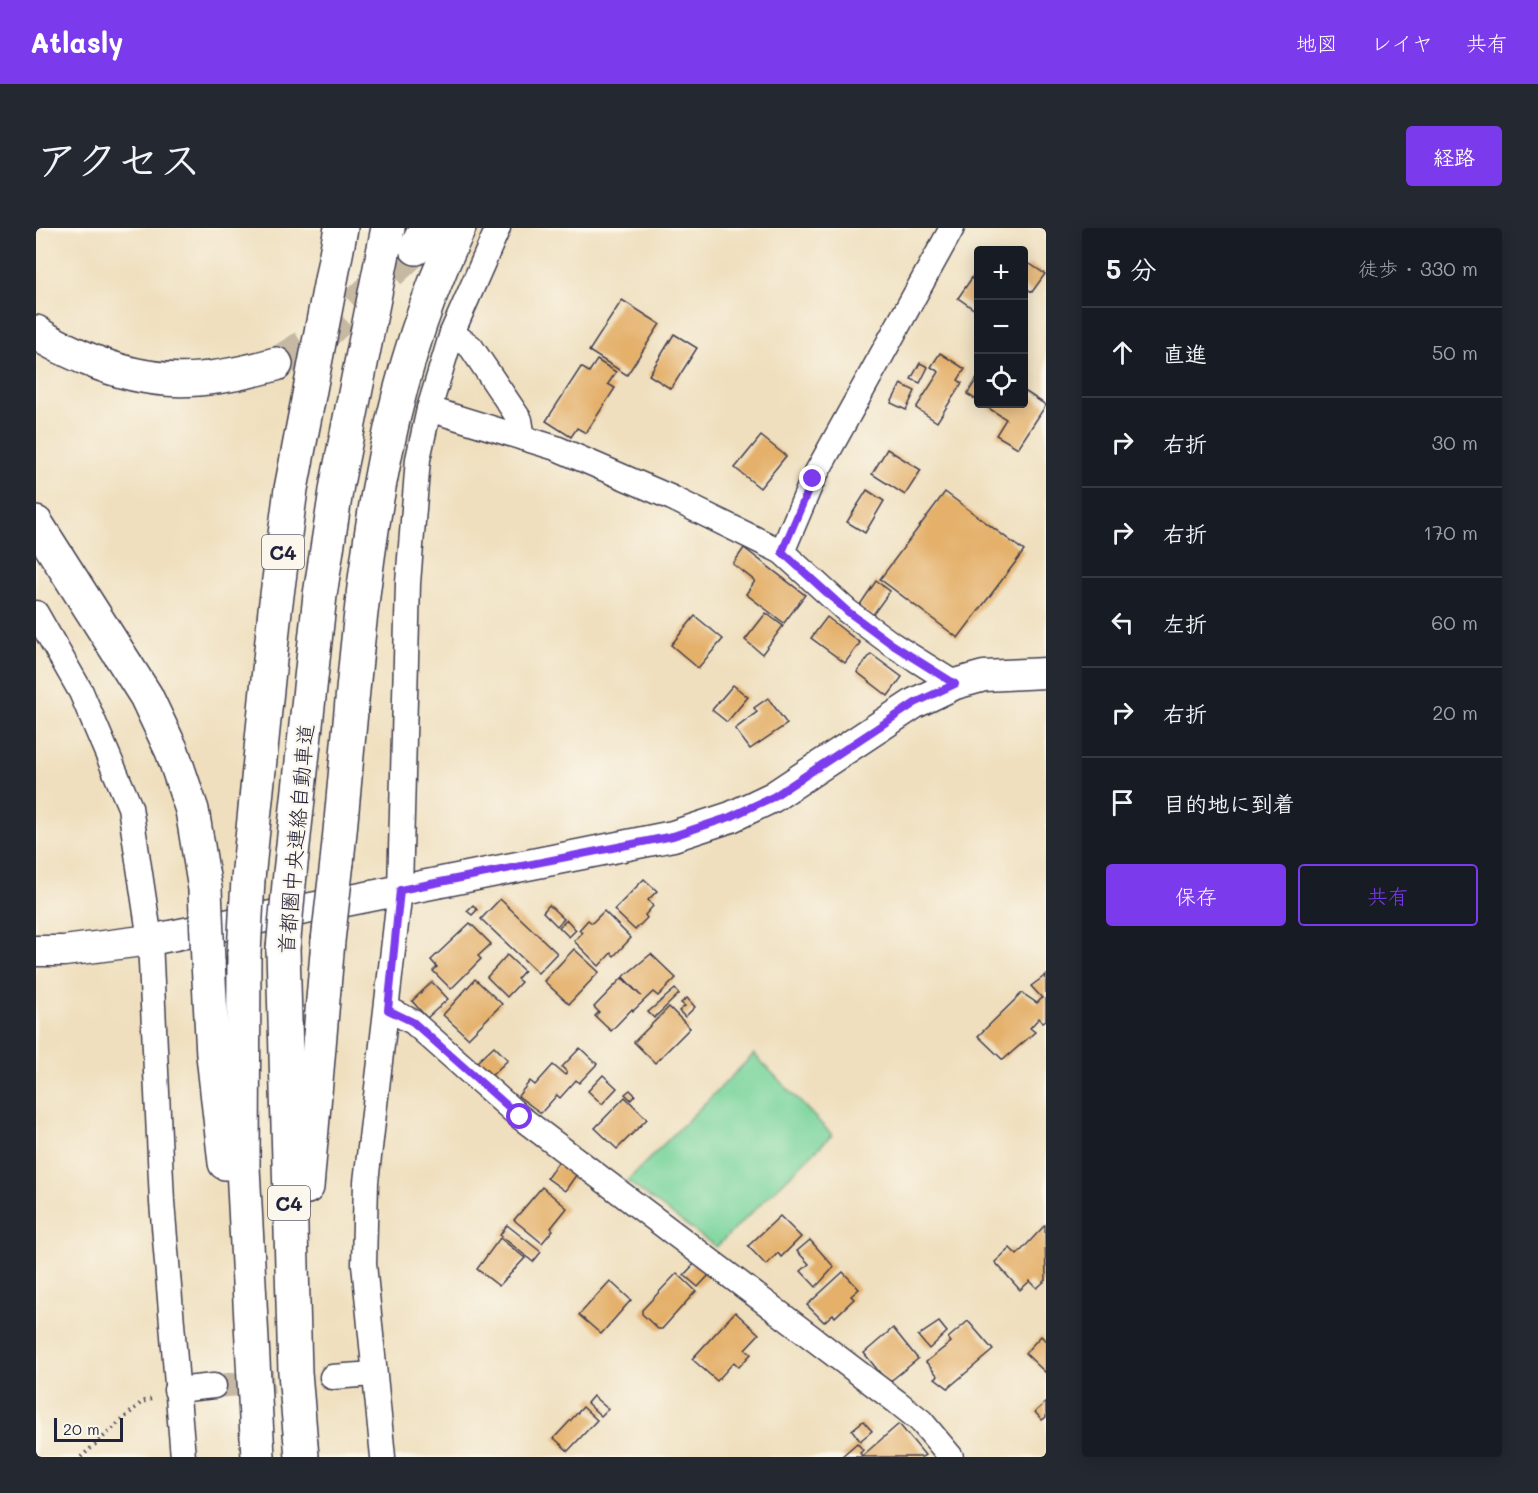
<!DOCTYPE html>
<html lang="ja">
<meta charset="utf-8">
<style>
:root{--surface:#171b24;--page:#242831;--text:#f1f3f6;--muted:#9ea1a6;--line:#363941;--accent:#7c3aed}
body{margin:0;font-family:Mali,"Klee One",sans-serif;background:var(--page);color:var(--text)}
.controls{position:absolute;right:18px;top:18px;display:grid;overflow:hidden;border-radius:6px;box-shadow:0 3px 15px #0003}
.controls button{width:54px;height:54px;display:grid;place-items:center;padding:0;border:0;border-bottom:2px solid var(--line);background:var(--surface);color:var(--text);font:30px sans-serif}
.scale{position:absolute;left:18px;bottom:15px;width:69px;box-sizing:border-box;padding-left:6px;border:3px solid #22223b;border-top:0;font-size:16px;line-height:21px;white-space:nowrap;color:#22223b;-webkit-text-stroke:4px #fbf7ec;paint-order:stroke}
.stop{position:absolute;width:18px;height:18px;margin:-14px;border:4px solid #7c3aed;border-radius:50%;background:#fff}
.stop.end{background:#7c3aed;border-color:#fff;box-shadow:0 2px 6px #0008}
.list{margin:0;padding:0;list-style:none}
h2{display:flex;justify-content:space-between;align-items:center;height:78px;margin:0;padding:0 24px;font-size:26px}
h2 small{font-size:20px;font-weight:400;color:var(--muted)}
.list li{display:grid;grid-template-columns:39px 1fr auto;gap:18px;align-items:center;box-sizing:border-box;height:90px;padding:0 24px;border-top:2px solid var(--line)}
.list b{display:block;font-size:22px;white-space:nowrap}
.list em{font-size:20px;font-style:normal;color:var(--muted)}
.actions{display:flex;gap:12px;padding:18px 24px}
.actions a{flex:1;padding:14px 0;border:2px solid var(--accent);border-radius:6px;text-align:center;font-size:21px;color:var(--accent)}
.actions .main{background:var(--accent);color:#fff}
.icon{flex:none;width:33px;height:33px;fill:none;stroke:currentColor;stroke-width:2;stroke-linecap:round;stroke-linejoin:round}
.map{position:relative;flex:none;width:1010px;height:1229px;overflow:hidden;border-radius:6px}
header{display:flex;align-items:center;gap:36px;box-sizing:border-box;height:84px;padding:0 30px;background:var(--accent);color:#fff}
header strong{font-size:28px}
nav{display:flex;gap:33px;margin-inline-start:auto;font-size:21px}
.intro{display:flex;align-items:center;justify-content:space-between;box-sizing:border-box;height:144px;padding:0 36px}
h1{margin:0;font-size:42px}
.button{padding:15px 27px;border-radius:6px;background:var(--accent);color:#fff;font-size:21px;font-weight:700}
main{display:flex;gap:36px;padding:0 36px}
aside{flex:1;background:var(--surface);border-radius:6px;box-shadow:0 3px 15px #0003}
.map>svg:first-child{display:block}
.green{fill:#79d49b;stroke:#4e7b6b;stroke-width:1.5}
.building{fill:#e4b06b}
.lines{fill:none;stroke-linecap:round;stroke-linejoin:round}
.minor-tunnel{stroke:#c6b9a4;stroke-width:24;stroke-dasharray:24 12;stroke-linecap:butt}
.motorway-tunnel{stroke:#c6b9a4;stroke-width:33;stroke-dasharray:33 16;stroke-linecap:butt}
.minor-casing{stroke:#413e4f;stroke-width:27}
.tertiary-casing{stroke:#413e4f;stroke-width:33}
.motorway-casing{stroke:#413e4f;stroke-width:36}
.path{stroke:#413e4f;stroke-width:4;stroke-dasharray:1.5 4.5;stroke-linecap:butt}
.minor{stroke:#fff;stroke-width:24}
.tertiary{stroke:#fff;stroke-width:30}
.motorway{stroke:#fff;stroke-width:33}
.motorway-bridge-casing{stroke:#413e4f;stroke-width:36;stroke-linecap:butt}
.motorway-bridge{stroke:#fff;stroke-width:33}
.route{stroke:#7c3aed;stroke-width:8}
.labels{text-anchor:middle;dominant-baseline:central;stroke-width:4.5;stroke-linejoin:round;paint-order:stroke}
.shield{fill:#fbf7ec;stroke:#636270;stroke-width:1.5}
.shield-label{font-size:20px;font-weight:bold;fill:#22223b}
.street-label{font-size:21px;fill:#22223b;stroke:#fbf7ec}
</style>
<header>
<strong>Atlasly</strong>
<nav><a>地図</a><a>レイヤ</a><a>共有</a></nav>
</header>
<div class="intro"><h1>アクセス</h1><a class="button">経路</a></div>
<main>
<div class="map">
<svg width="1010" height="1229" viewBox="0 0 1010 1229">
<rect width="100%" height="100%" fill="#fbf7ec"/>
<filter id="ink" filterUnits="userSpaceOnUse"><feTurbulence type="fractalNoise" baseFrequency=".0167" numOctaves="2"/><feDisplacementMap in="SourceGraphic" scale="12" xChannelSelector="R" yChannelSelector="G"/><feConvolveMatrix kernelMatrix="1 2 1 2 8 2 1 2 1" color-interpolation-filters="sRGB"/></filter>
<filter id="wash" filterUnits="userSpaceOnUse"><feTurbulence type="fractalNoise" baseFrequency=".008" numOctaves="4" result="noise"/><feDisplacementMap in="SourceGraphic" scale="24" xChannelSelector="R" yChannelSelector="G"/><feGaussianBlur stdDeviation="1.35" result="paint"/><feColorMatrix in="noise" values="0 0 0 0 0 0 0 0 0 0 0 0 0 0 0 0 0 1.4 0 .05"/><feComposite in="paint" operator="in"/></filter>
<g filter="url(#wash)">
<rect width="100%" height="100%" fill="#efdfbe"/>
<polygon class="green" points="718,826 796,907 680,1019 591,953"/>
<g id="blocks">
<g class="building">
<polygon points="994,36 1009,46 996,64 987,58 987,46"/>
<polygon points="942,41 942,84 922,70"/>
<polygon points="586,72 624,96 591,147 553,123"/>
<polygon points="638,106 661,120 635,161 613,147"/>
<polygon points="904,125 929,141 922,152 926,155 901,194 880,180 903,144 895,139"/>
<polygon points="561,132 580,144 572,156 579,160 550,205 541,200 535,209 510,193 545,139 553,144"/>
<polygon points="884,135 892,139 884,155 875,151"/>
<polygon points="942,149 942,173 931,166"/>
<polygon points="865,156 879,163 870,182 855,175"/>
<polygon points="987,162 1010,177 982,220 960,207 970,191 946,176 987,176"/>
<polygon points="725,208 750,228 724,260 699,240"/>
<polygon points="851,221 885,242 869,267 836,246"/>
<polygon points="831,262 848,273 829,305 811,294"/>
<polygon points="909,264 988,323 922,410 844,351"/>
<polygon points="708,320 769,367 748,395 710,366 719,353 697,336"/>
<polygon points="840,353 854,363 836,388 823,378"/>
<polygon points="730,385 747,398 726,426 709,412"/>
<polygon points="659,388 687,411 662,440 635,417"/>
<polygon points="791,389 824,415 809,435 775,410"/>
<polygon points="835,426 866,449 852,468 821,444"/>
<polygon points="697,457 712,469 691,494 676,482"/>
<polygon points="732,470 751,496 714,521 699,501 721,484 718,480"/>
<polygon points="608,651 621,663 612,672 617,678 609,687 611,690 599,702 578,682"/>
<polygon points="464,671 521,725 502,745 445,691"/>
<polygon points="437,677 441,682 436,687 431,683"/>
<polygon points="513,677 528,691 521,698 507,684"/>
<polygon points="568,683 595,710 578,728 575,725 563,738 538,713 546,705 543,702 552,692 556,695"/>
<polygon points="531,692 540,702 533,709 523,699"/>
<polygon points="434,695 455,716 442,728 445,731 415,761 397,743 401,739 395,732"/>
<polygon points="538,721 563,744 533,776 508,753"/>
<polygon points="615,726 640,750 622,768 617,764 597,783 596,781 575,803 559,788 563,784 558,779 586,750 605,768 587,749"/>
<polygon points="471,727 488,743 481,751 485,754 471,769 451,749"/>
<polygon points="1010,747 1010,792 1007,794 1003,790 994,800 999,804 967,832 942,808 986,765 1001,775 1006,770 995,758"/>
<polygon points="439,751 466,776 432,810 407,787"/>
<polygon points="396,754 412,771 391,790 376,773"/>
<polygon points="639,761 643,766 618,790 612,784"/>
<polygon points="651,770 659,779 649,789 643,783 649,778 645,775"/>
<polygon points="633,779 654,800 619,835 598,814"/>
<polygon points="458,818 472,832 455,848 441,834"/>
<polygon points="544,820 561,836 543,855 540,852 524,870 521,867 505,885 482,868 494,853 499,857 517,837 529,847 531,844 526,839"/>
<polygon points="567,847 581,860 566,876 552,863"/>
<polygon points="594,862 599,867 595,872 589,866"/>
<polygon points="589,869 611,891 581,921 559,900"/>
<polygon points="525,930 543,943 529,963 511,950"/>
<polygon points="506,959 531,980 515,1000 517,1002 506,1015 478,992"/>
<polygon points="744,988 765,1009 745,1029 742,1025 730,1037 712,1018"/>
<polygon points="471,997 505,1024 497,1034 464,1007"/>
<polygon points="1009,997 1010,1052 1001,1060 994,1053 984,1062 959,1034 974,1020 981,1027"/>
<polygon points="464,1010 489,1030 463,1058 441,1041"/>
<polygon points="774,1012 798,1039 780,1059 765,1043 773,1036 761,1023"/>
<polygon points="660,1034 674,1046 662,1059 648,1047"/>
<polygon points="807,1044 823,1061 815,1068 818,1071 799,1089 797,1086 788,1094 771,1077"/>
<polygon points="641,1045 660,1063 626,1101 622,1101 606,1086 606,1082"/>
<polygon points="574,1053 595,1072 565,1106 543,1087"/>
<polygon points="699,1084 723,1106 709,1121 715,1126 703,1139 698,1134 681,1153 656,1131"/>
<polygon points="932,1093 957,1122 912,1160 899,1150 902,1148 890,1134 915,1114 912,1110"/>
<polygon points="903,1094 911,1104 893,1121 882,1108"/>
<polygon points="857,1100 882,1131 852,1155 828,1125"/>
<polygon points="1005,1108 1010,1113 1010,1145 989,1125"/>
<polygon points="557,1168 572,1181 565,1188 551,1175"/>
<polygon points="1010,1174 1010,1189 1006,1192 999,1184"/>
<polygon points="547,1179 561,1192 532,1223 518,1210"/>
<polygon points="827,1193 836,1203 824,1213 816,1202"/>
<polygon points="863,1196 889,1227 886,1229 805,1229 821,1215 827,1222 824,1225 826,1228"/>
</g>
</g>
</g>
<g filter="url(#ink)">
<use href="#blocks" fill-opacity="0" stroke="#413e4f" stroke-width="1.5"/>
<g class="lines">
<polyline class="minor-tunnel" points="178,1158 296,1149"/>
<polyline class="motorway-tunnel" points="240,136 289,105 380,20"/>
<g class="minor-casing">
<g id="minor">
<polyline points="416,105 435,119 484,192 487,210"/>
<polyline points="393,181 520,220 636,270 746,324 811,383 857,417 919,456"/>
<polyline points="746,324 777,251 916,0"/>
<polyline points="0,385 45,464 94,579 114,712 126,974 147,1229"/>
<polyline points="352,781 377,794 484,889 861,1174 885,1193 915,1229"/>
<polyline points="296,1149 338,1146"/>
<polyline points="140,1162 178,1158"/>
<polyline points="347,1229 328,1036 330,954 364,662 372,355 382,231 393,181 416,105 462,0"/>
</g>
</g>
<g class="tertiary-casing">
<polyline id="tertiary" points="0,723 28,723 114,712 637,608 695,589 737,569 879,475 919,456 948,448 1010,445"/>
</g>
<g class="motorway-casing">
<g id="motorway">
<polyline points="380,20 390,0"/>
<path d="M0,104c14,11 33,19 49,26 69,30 120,26 191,6"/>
<polyline points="0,295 110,468 136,523 156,582 169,661"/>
<path d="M301,634c22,-214 27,-437 122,-634"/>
<polyline points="254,645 284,367 301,256 352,0"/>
<polyline points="212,651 239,382 255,261 305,0"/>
<polyline points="247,721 259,1144 266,1229"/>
<polyline points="208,725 207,939 222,1229"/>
<polyline points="172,733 177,827 189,935"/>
<polyline points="271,959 292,713"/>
</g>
</g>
<polyline class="path" points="45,1229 106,1174 119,1170"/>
<use href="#minor" class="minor"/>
<use href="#tertiary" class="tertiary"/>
<use href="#motorway" class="motorway"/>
<g class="motorway-bridge-casing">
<g id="motorway-bridge">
<polyline points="169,661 172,733"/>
<polyline points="292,713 301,634"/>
<polyline points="247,721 254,645"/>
<polyline points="208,725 212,651"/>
</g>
</g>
<use href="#motorway-bridge" class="motorway-bridge"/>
</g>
</g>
<g class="lines" filter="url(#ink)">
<polyline class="route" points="484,889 377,794 352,782 364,662 637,608 694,589 737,569 879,475 919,456 857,417 811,383 746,324 777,251"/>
</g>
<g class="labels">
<g class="shield">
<rect x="226" y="307" width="42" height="34" rx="4.5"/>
<rect x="232" y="958" width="42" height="34" rx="4.5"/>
</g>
<g class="shield-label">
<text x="247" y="324">C4</text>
<text x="253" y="975">C4</text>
</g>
<g class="street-label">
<text transform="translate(259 611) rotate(-85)">首都圏中央連絡自動車道</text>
</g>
</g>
</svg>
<div class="controls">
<button>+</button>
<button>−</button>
<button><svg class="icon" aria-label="locate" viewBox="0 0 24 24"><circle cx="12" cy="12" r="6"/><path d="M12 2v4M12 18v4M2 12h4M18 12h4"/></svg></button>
</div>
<div class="scale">20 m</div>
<div class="stop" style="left:484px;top:889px"></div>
<div class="stop end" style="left:777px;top:251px"></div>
</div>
<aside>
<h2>5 分<small>徒歩 · 330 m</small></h2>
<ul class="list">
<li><svg class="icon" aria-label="ahead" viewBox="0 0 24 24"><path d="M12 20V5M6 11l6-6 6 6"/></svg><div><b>直進</b></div><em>50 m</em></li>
<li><svg class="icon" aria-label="right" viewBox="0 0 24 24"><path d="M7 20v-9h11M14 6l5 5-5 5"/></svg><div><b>右折</b></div><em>30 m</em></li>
<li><svg class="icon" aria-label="right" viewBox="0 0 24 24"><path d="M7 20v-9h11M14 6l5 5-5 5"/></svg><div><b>右折</b></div><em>170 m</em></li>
<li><svg class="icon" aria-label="left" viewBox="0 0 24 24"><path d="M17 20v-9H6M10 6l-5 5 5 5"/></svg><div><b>左折</b></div><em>60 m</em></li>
<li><svg class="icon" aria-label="right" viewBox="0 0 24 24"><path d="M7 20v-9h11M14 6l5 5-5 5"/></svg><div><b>右折</b></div><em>20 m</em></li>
<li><svg class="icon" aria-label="arrive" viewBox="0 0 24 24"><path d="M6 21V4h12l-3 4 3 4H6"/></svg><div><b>目的地に到着</b></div></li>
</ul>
<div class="actions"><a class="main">保存</a><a>共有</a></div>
</aside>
</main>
